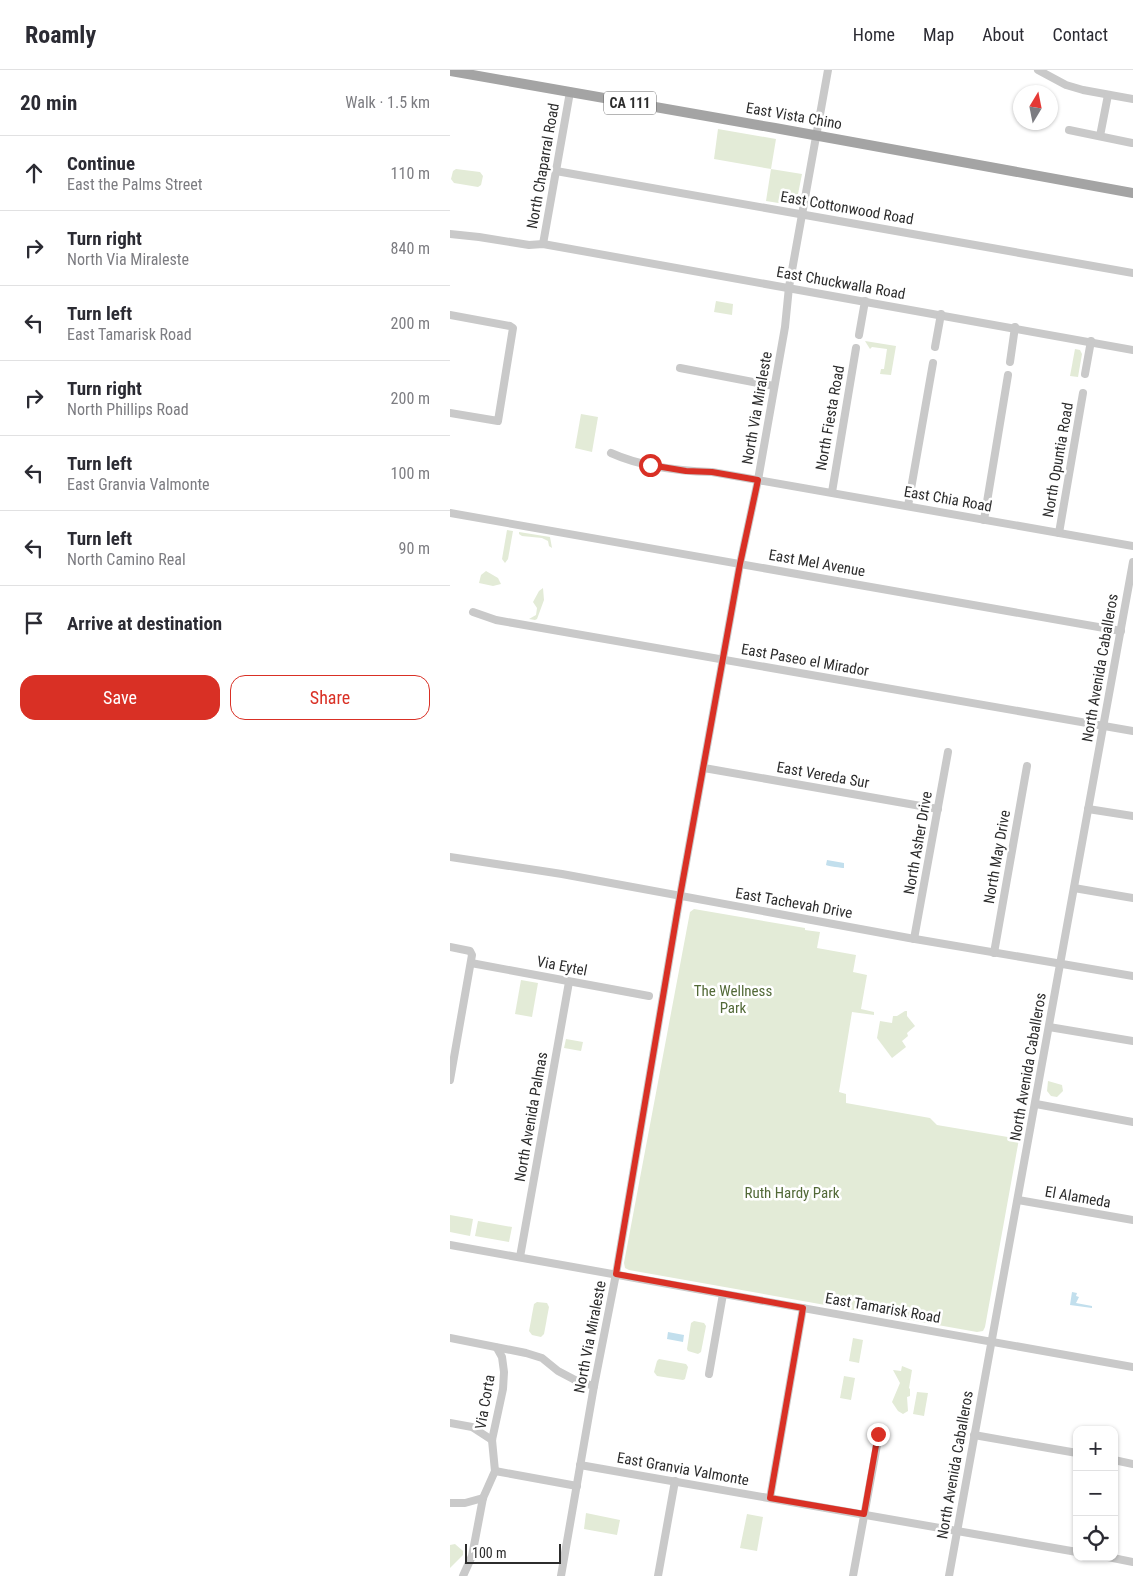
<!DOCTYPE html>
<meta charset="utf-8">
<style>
:root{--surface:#fff;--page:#f2f2f3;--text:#2b2b33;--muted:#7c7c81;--line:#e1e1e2;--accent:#d93025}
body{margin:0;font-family:"Roboto Condensed",sans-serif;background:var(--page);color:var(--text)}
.controls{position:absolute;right:15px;bottom:15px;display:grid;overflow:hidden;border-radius:10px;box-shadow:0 1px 4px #0004}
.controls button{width:45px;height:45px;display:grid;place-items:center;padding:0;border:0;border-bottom:1px solid var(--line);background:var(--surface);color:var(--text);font:25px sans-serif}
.compass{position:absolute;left:563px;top:15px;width:45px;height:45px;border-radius:50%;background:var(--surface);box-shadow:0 1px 4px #0004;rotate:10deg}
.scale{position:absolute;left:15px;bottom:12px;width:96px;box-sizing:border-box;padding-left:5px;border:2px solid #2c2c2c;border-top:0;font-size:14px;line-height:18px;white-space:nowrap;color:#2c2c2c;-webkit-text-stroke:4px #fff;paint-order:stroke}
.stop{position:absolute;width:15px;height:15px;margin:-11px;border:4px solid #d93025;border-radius:50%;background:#fff}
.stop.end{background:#d93025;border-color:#fff;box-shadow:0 1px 5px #0008}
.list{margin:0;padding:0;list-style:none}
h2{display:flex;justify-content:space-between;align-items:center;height:65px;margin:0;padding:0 20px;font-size:21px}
h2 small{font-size:16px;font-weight:400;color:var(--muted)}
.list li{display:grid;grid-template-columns:32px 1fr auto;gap:15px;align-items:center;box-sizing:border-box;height:75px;padding:0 20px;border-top:1px solid var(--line)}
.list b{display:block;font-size:19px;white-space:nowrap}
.list p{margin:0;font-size:16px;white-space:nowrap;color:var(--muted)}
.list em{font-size:16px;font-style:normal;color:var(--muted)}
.actions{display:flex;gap:10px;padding:15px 20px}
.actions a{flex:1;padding:11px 0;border:1px solid var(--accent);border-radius:15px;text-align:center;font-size:18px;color:var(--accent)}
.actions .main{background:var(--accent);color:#fff}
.icon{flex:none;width:28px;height:28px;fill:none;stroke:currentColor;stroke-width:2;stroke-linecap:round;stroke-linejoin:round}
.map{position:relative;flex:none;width:683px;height:1506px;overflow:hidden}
header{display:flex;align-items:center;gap:30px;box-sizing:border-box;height:70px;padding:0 25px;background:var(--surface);border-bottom:1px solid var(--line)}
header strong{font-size:24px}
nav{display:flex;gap:28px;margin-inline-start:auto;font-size:18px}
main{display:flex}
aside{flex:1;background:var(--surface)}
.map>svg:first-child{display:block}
.green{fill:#e3ebd7}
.water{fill:#c2dfed}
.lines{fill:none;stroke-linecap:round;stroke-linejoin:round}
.minor{stroke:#c9c9c9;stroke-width:8}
.major{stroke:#a4a4a4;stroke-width:10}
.route{stroke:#d93025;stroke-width:6}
.labels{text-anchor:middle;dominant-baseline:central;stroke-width:5;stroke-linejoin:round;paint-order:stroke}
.shield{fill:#fff;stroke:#6b6b6b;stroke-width:1}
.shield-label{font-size:14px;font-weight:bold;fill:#2c2c2c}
.street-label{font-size:15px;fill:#2c2c2c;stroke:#fff}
.park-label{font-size:15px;fill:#526937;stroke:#fff}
</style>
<header>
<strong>Roamly</strong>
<nav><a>Home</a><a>Map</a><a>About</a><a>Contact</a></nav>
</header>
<main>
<aside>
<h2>20 min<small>Walk · 1.5 km</small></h2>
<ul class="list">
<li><svg class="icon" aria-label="ahead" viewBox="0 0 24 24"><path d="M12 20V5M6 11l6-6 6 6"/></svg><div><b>Continue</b><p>East the Palms Street</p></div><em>110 m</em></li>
<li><svg class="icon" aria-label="right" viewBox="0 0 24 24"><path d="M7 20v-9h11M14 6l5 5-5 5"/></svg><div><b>Turn right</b><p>North Via Miraleste</p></div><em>840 m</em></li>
<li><svg class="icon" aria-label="left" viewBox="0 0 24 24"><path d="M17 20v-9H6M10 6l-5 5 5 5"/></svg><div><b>Turn left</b><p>East Tamarisk Road</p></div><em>200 m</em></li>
<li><svg class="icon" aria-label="right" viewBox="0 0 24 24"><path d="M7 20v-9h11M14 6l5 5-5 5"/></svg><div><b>Turn right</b><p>North Phillips Road</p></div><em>200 m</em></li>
<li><svg class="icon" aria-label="left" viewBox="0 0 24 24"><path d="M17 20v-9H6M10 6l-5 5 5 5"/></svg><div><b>Turn left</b><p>East Granvia Valmonte</p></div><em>100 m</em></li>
<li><svg class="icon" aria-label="left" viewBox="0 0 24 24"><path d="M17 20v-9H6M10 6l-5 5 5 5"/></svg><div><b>Turn left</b><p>North Camino Real</p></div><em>90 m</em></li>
<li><svg class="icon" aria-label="arrive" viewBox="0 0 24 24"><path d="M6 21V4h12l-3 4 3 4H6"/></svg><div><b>Arrive at destination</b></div></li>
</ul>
<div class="actions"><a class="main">Save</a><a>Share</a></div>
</aside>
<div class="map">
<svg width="683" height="1506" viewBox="0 0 683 1506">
<rect width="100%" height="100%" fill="#fff"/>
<g class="green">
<polygon points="268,59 326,69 321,99 352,104 346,134 341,135 316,131 321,99 264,89"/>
<polygon points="6,99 30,102 33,106 31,115 28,117 4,113 1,109 3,101"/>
<polygon points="266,231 283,234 282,245 264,242"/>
<polygon points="415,271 446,276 441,305 430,304 431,299 434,299 437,279 422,277 420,279"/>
<polygon points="625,279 630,280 632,284 628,307 620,306"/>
<polygon points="131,344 148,347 142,382 125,378"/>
<polygon points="57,460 63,461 58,489 55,493 52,489"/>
<polygon points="69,462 100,467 102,478 99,476 98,471 92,468 72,466 69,464"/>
<polygon points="36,501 48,508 51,514 43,516 29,513 31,505"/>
<polygon points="93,518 94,530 87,549 85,550 79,549 86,545 87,538 83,532 89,521"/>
<polygon points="244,839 355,858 355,860 370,862 367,878 406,885 403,902 417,905 411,939 424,942 424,945 402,942 389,1022 396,1024 396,1033 480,1048 487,1055 569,1069 535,1257 533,1261 527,1262 179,1200 175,1198 174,1193 240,842"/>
<polygon points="71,910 88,913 82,947 65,944"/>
<polygon points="455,941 457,941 457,946 465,956 457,963 458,966 452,971 456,977 442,988 427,968 430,951 442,953 443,946 447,946"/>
<polygon points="116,969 133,972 131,981 114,978"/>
<polygon points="598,1011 612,1015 613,1021 607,1027 601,1026 597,1021"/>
<polygon points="0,1145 23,1149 20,1166 0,1162"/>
<polygon points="28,1151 62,1157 59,1172 25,1166"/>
<polygon points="87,1232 97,1233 99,1237 94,1264 91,1267 82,1265 79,1261 84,1234"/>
<polygon points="244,1251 254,1253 256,1256 251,1282 248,1284 238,1281 237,1279 241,1253"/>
<polygon points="403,1268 413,1270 409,1293 399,1291"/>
<polygon points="209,1289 236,1294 238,1297 235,1309 233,1310 207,1306 204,1302 207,1291"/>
<polygon points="452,1296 462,1300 459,1318 460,1319 460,1326 457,1327 458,1341 453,1344 448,1341 442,1332 450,1313 443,1300 451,1301"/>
<polygon points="394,1306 405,1308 401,1330 390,1328"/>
<polygon points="467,1322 478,1323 474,1346 463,1344"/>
<polygon points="136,1443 170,1450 167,1465 134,1459"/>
<polygon points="297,1444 313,1447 307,1481 290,1478"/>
<polygon points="5,1474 13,1481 13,1485 0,1498 0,1475"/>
</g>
<g class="water">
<path d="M377,790l17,3v5c-2,0 -16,-2 -18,-3z"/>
<polygon points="622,1222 627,1223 626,1226 629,1227 626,1233 642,1236 642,1238 620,1235"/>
<polygon points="218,1262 234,1265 233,1272 217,1269"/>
</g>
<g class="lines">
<g class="minor">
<polyline points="588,0 616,15 633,20 683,29"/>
<polyline points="619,60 682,73"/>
<polyline points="650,66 658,25"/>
<polyline points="106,101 683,203"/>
<polyline points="0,164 29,167 79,175 93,174 683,280"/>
<polyline points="93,174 120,22"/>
<polyline points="0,245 60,256 63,258 48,351 0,343"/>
<polyline points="409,265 415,231"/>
<polyline points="485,277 491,244"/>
<polyline points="560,292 565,257"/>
<polyline points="230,298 324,316"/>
<polyline points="635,304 641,271"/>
<path d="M161,383c31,14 67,18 101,19l421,74"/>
<polyline points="382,422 406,278"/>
<polyline points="458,436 483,293"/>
<polyline points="0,443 671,561"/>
<polyline points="534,450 558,305"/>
<polyline points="609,463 633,323"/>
<polyline points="23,542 46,550 683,661"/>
<polyline points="254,698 488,739"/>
<polyline points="638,739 683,746"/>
<polyline points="0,787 112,804 459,868 683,906"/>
<polyline points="624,818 683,828"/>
<polyline points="464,869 498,682"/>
<polyline points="0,877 20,881 22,885 0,1010"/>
<polyline points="544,883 577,696"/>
<polyline points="21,893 199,926"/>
<polyline points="599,957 683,971"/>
<polyline points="586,1034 683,1052"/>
<polyline points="568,1130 683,1150"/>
<polyline points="0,1175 683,1297"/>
<polyline points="70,1187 119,912"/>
<polyline points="0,1268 76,1283 92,1288 108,1301 127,1311 144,1316"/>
<polyline points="259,1304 273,1224"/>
<polyline points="0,1353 22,1357 42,1370"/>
<polyline points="524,1365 627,1383"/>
<polyline points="664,1390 683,1394"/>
<polyline points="130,1395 627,1482"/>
<polyline points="45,1401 127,1416"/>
<polyline points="320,1428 353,1238"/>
<polyline points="0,1433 15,1433 33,1428"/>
<polyline points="658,1487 683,1492"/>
<polyline points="13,1506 22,1486 33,1428 45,1401 42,1370 53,1319 54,1302 52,1287 47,1278"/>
<polyline points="111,1506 144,1316 166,1204 230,826 290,494 308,410 335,257 339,217 378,0"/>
<polyline points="208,1506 225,1411"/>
<polyline points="403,1506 429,1364"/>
<polyline points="499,1506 683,492"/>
</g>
<polyline class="major" points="0,1 325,58 683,123"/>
</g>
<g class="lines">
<polyline class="route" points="200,395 236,401 262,402 308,410 290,494 230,826 166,1204 353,1238 320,1428 414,1444 428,1364"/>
</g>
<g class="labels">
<rect class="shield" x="154" y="21.5" width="52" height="23" rx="4"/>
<g class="shield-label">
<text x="180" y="33">CA 111</text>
</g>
<g class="street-label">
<text transform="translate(344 46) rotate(10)">East Vista Chino</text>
<text transform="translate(93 96) rotate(-80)">North Chaparral Road</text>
<text transform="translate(397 138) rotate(10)">East Cottonwood Road</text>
<text transform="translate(391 213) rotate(10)">East Chuckwalla Road</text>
<text transform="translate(307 338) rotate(-80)">North Via Miraleste</text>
<text transform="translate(380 348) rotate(-80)">North Fiesta Road</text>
<text transform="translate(608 390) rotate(-80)">North Opuntia Road</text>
<text transform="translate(498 429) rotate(10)">East Chia Road</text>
<text transform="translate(367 493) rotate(10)">East Mel Avenue</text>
<text transform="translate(355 590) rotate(10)">East Paseo el Mirador</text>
<text transform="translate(650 598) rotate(-80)">North Avenida Caballeros</text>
<text transform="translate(373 705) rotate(10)">East Vereda Sur</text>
<text transform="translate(468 773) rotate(-80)">North Asher Drive</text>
<text transform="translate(547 787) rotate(-80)">North May Drive</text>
<text transform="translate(344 833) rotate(10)">East Tachevah Drive</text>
<text transform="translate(112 896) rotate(11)">Via Eytel</text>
<text transform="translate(578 997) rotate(-80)">North Avenida Caballeros</text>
<text transform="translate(81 1047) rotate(-80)">North Avenida Palmas</text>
<text transform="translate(628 1127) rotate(10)">El Alameda</text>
<text transform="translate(433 1238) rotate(10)">East Tamarisk Road</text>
<text transform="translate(140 1267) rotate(-79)">North Via Miraleste</text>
<text transform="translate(35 1332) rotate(-80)">Via Corta</text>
<text transform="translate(505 1395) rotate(-80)">North Avenida Caballeros</text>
<text transform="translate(233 1399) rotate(10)">East Granvia Valmonte</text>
</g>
<g class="park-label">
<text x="283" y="921">The Wellness<tspan x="283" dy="17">Park</tspan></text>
<text x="342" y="1123">Ruth Hardy Park</text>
</g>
</g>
</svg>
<div class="controls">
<button>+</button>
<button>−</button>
<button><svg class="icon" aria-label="locate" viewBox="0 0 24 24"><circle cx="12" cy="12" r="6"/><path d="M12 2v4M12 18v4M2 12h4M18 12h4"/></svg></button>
</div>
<svg class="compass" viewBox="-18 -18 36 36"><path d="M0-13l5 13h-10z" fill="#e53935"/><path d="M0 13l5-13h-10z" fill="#7c7c81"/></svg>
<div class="scale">100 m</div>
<div class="stop" style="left:200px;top:395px"></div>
<div class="stop end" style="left:428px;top:1364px"></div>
</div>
</main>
